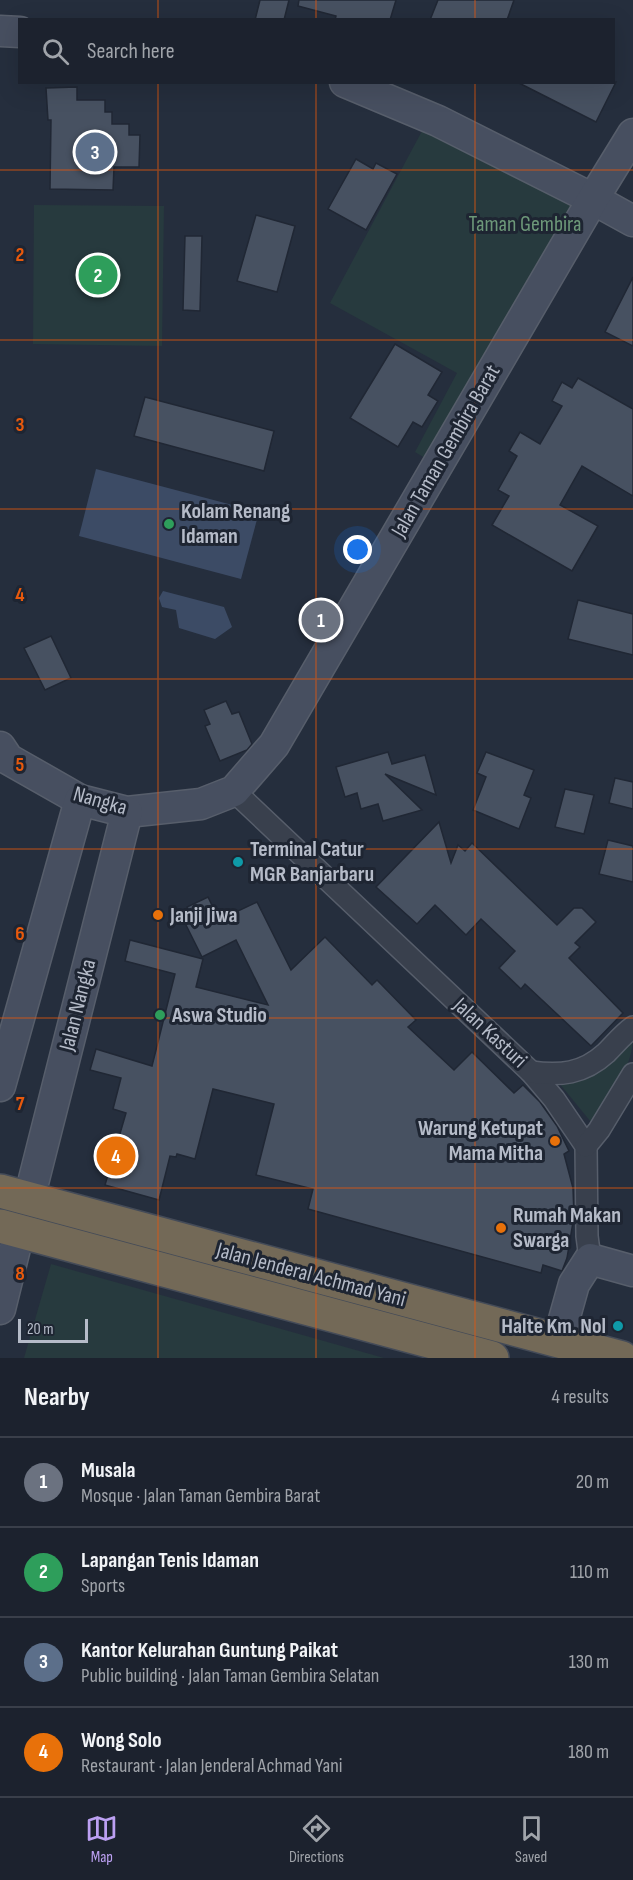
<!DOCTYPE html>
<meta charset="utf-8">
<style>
:root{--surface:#1c222e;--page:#292f3a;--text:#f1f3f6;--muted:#a0a4aa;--line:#3a3f4a;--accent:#bca0f2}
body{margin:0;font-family:"Sofia Sans Condensed",sans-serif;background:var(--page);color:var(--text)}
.scale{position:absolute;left:18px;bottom:15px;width:70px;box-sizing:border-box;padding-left:6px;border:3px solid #b5bbc8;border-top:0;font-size:16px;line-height:21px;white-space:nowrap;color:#b5bbc8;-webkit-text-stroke:4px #1e2532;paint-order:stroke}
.you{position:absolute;left:358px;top:550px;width:21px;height:21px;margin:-15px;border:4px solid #fff;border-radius:50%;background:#1a73e8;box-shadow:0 0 0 9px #1a73e833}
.badge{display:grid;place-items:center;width:39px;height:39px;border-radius:50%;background:var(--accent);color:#fff;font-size:20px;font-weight:700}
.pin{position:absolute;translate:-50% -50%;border:3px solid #fff;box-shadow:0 2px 6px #0006}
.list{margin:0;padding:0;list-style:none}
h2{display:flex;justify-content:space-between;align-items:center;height:78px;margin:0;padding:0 24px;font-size:26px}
h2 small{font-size:20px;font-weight:400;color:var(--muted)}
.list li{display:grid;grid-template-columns:39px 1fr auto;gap:18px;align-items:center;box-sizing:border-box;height:90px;padding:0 24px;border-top:2px solid var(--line)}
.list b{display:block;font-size:22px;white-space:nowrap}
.list p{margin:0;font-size:20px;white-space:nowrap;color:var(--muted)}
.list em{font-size:20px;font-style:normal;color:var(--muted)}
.icon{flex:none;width:33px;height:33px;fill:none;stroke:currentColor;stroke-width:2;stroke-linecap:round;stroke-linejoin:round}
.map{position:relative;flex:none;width:633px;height:1358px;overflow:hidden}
.search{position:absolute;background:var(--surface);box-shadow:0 6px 24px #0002;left:18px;right:18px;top:18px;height:66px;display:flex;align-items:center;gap:15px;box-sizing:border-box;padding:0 21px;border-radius:0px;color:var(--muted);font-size:22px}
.sheet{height:438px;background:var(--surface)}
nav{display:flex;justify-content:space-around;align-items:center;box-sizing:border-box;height:84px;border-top:2px solid var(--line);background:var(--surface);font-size:16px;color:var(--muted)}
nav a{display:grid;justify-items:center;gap:3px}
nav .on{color:var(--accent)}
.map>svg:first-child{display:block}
.green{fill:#273a3e}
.water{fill:#3c4b65}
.building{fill:#475161;stroke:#202734;stroke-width:1.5}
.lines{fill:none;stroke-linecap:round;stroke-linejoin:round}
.street-casing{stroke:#575e6b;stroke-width:24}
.secondary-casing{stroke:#575e6b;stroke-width:33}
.highway-casing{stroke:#444b58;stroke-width:36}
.street{stroke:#39404d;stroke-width:21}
.secondary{stroke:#474f60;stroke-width:30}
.highway{stroke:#736957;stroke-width:33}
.grid{fill:none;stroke:#e8590c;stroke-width:1.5;stroke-opacity:0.55}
.leisure-dot{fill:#2e9e5b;stroke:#1e2532;stroke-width:2}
.culture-dot{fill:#0f9aa8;stroke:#1e2532;stroke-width:2}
.food-dot{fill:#e8710a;stroke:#1e2532;stroke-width:2}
.labels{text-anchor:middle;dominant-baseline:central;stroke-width:6;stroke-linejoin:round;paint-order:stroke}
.park-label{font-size:22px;fill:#6d9879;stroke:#1e2532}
.street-label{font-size:22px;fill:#b5bbc8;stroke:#1e2532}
.poi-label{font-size:22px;font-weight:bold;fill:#b5bbc8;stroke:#1e2532;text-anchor:start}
.grid-label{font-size:20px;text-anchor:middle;font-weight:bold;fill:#e8590c;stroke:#1e2532;stroke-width:6;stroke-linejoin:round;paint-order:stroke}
</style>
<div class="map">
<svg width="633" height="1358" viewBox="0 0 633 1358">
<rect width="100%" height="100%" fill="#252e3d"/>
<g class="green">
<polygon points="422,131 578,207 435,464 415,452 457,373 330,303"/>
<polygon points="34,205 164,206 162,346 33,344"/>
<path d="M633,1036c0,33 -23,59 -40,86h-2l-32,-39z"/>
<polygon points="51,1264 384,1358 24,1358"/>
</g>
<g class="water">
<polygon points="96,469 259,512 241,579 79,536"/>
<polygon points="163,591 224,607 232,627 215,639 179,628 176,610 162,607 159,598"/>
</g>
<g class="building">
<polygon points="260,0 289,0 284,20 255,20"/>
<polygon points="299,0 396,0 390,20 335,20 336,16 298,6"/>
<polygon points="438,0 514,0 507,20 430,20"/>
<polygon points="517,82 616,82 596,122"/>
<polygon points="77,87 77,100 105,100 105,112 112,112 112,124 129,124 129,135 140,135 139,167 114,167 113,190 50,189 51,120 48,120 46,88"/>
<polygon points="356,159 373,169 376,163 397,174 366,230 328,209"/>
<polygon points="256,215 295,226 277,292 237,281"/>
<polygon points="185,236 202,236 200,311 183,310"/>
<polygon points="633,277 633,346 605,332"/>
<polygon points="395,344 442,372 428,395 438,401 422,427 413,422 398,447 350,418"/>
<polygon points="578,378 633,409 633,496 582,466 560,505 598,526 572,571 492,525 509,496 498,490 517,456 509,451 520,432 540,444 562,406 552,401 562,382 572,388"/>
<polygon points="145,397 274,431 264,471 134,436"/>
<polygon points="578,600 633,614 633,655 568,639"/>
<polygon points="317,601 332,611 319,634 303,624"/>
<polygon points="51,636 71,678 45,690 24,648"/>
<polygon points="226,701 232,714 239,712 252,744 247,750 220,761 205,726 210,724 204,710"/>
<polygon points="388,752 392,764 425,755 436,795 385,774 422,810 383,821 378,804 361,809 357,793 345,797 336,767"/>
<polygon points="486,752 534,770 524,795 531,798 519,829 473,810 486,777 477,773"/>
<polygon points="615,778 633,782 633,809 609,803"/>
<polygon points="565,789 594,795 584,834 555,827"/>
<polygon points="439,822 451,863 458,845 465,851 472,843 557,925 574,908 582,908 596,922 575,943 580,947 569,958 623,1013 591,1046 525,984 521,989 499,968 515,951 481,919 466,935 435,905 417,924 376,887"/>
<polygon points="608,840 633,846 633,882 599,874"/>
<polygon points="208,897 219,920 257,902 291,970 325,937 372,985 377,980 416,1020 408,1027 454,1070 472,1052 514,1093 523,1085 540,1102 557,1126 569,1151 564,1154 573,1188 574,1216 567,1258 562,1271 543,1265 541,1273 308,1209 313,1189 256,1175 274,1104 213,1089 195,1159 177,1154 176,1157 170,1156 159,1200 105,1185 126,1113 113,1109 121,1078 90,1070 96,1049 152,1066 175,974 125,961 130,940 203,959 196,987 268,1005 236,940 202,957 184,921 192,917 187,907"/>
</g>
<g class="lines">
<g class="street-casing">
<g id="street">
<polyline points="234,791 531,1072 554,1099 586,1146 587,1236 590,1259"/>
<path d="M531,1072c29,4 52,2 75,-19 9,-9 17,-19 27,-26"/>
<polyline points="586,1146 599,1130 633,1074"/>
</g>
</g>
<g class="secondary-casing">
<g id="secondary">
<polyline points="0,31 20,32"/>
<polyline points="345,82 438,121 593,199 633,221"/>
<polyline points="0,747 8,759 80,800 127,812 201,804 234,791 274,745 593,199 633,134"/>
<polyline points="0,1086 80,800"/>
<polyline points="29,1199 127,812"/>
<polyline points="0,1309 19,1232"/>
<polyline points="558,1341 574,1284 590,1259 633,1271"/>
</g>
</g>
<g class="highway-casing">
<g id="highway">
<polyline points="0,1191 622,1358"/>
<polyline points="0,1226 492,1358"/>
</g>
</g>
<use href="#street" class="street"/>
<use href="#secondary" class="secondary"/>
<use href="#highway" class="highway"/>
</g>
<path class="grid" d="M158,0v20M316,0v20M475,0v20M158,82v1276M316,82v1276M475,82v1276M0,170h633M0,340h633M0,509h633M0,679h633M0,849h633M0,1018h633M0,1188h633"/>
<g class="leisure-dot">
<circle cx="169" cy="524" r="6"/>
<circle cx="160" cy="1015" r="6"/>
</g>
<g class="culture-dot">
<circle cx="238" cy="862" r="6"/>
<circle cx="618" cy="1326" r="6"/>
</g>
<g class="food-dot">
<circle cx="158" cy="915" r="6"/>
<circle cx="555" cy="1141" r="6"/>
<circle cx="501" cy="1228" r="6"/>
</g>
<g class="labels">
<g class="park-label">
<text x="525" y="224">Taman Gembira</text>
</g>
<g class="street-label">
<text transform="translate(446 451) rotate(-60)">Jalan Taman Gembira Barat</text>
<text transform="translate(100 801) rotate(16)">Nangka</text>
<text transform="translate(78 1005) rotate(-76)">Jalan Nangka</text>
<text transform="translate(490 1033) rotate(43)">Jalan Kasturi</text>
<text transform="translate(311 1275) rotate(15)">Jalan Jenderal Achmad Yani</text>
</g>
<g class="poi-label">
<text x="181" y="511">Kolam Renang<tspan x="181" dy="25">Idaman</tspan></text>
<text x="250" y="849">Terminal Catur<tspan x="250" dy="25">MGR Banjarbaru</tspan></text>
<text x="170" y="915">Janji Jiwa</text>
<text x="172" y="1015">Aswa Studio</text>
<text x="543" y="1128" text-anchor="end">Warung Ketupat<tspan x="543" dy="25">Mama Mitha</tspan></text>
<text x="513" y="1215">Rumah Makan<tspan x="513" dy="25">Swarga</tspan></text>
<text x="606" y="1326" text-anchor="end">Halte Km. Nol</text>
</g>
</g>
<g class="grid-label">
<text x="20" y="261">2</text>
<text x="20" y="431">3</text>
<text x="20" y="601">4</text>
<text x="20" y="771">5</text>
<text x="20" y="940">6</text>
<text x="20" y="1110">7</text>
<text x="20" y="1280">8</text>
</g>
</svg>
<div class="scale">20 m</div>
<div class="you"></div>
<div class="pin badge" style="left:321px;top:620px;background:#6b7280">1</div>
<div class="pin badge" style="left:98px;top:275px;background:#2e9e5b">2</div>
<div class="pin badge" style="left:95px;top:152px;background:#5c6f8a">3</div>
<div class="pin badge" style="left:116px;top:1156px;background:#e8710a">4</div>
<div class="search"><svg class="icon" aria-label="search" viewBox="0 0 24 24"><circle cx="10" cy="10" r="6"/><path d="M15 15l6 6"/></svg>Search here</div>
</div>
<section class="sheet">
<h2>Nearby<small>4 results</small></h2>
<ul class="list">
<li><span class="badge" style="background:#6b7280">1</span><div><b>Musala</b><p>Mosque · Jalan Taman Gembira Barat</p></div><em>20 m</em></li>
<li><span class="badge" style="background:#2e9e5b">2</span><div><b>Lapangan Tenis Idaman</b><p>Sports</p></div><em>110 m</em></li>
<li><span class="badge" style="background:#5c6f8a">3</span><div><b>Kantor Kelurahan Guntung Paikat</b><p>Public building · Jalan Taman Gembira Selatan</p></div><em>130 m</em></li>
<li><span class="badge" style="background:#e8710a">4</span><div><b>Wong Solo</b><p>Restaurant · Jalan Jenderal Achmad Yani</p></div><em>180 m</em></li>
</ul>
</section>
<nav>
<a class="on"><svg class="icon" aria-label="map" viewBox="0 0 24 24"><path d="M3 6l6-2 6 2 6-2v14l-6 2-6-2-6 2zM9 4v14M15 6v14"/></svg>Map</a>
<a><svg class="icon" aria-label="directions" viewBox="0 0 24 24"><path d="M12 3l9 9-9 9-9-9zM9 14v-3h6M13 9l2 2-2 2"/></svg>Directions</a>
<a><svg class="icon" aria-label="saved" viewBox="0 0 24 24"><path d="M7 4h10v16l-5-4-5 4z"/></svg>Saved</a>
</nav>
